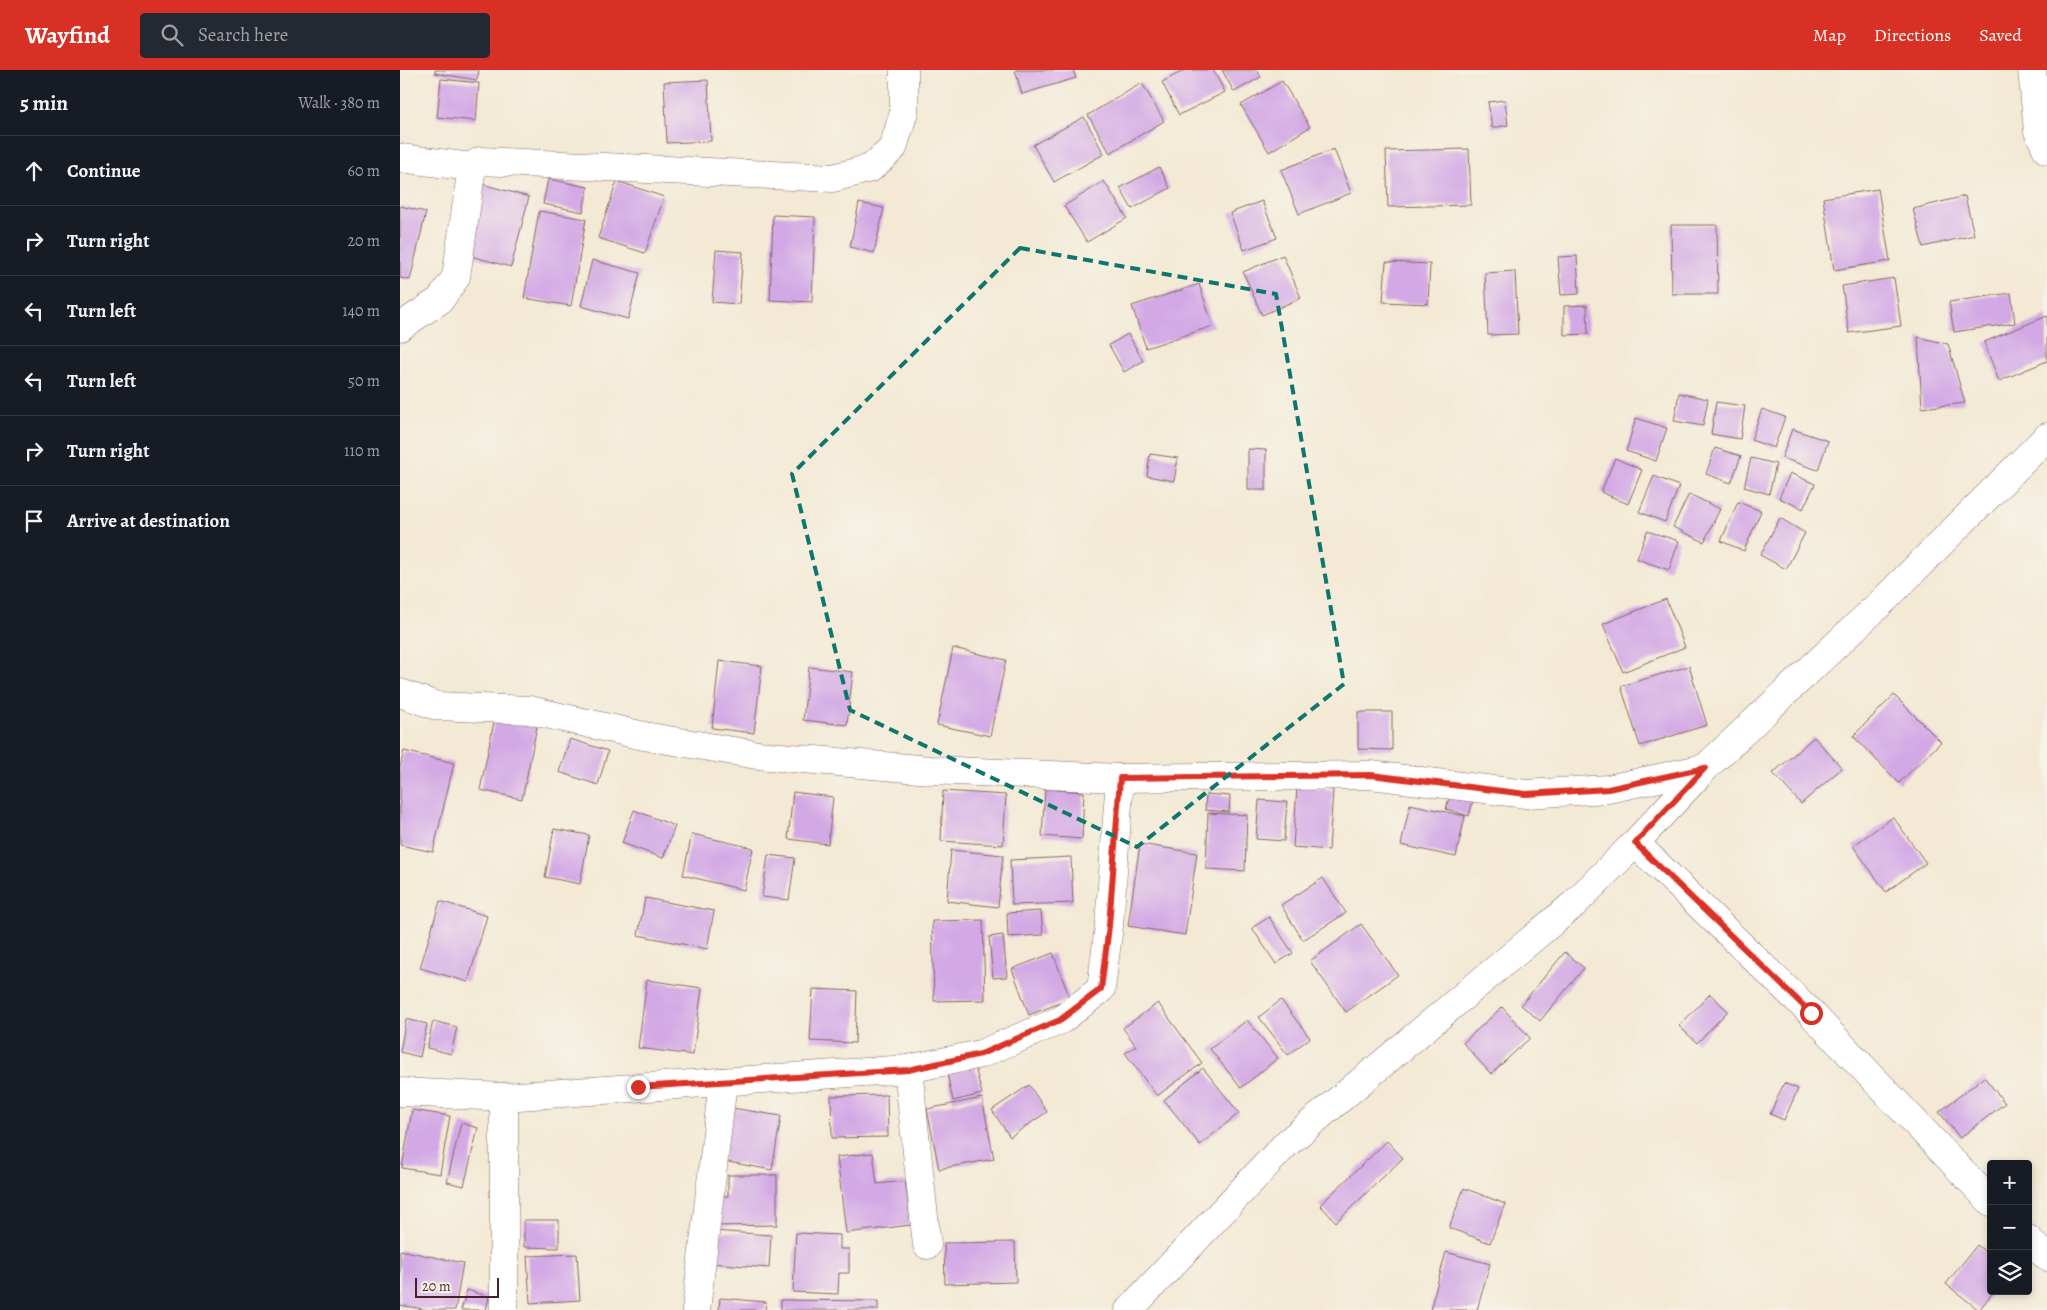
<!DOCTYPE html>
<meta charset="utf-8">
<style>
:root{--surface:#171b24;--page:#242831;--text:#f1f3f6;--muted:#9ea1a6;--line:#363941;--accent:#d93025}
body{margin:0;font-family:Alegreya,serif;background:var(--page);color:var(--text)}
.controls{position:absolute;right:15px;bottom:15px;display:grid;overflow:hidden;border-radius:5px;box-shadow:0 2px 8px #0003}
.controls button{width:45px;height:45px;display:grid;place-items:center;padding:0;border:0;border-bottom:1px solid var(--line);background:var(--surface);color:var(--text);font:25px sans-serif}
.scale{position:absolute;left:15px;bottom:12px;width:84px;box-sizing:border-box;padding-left:5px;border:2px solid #4a1f2b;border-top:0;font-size:14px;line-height:18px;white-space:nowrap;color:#4a1f2b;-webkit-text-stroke:4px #f7f3e8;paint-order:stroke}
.stop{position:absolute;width:15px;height:15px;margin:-11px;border:4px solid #d93025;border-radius:50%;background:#fff}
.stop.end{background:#d93025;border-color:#fff;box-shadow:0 1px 5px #0008}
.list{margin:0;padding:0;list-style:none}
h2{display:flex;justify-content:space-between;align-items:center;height:65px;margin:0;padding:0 20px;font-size:21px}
h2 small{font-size:16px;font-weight:400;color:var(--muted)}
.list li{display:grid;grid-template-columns:32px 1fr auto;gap:15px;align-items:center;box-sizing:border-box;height:70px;padding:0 20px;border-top:1px solid var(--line)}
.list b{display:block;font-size:19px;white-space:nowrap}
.list em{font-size:16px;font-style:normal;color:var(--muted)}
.icon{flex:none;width:28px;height:28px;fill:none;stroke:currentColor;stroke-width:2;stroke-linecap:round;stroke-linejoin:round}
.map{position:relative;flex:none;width:1647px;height:1240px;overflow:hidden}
header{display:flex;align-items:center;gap:30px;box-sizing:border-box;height:70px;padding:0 25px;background:var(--accent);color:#fff}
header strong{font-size:24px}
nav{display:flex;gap:28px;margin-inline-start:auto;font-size:18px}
.search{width:350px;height:45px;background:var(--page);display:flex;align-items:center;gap:12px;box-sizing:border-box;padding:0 18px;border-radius:5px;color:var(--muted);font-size:19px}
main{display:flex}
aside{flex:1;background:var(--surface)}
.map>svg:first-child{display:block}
.building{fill:#d3a9e5}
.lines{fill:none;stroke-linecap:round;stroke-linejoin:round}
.minor-casing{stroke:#856666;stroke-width:29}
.minor{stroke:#fff;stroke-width:28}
.route{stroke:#d93025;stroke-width:6}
.marked{fill:none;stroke:#0f766e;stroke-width:4;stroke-dasharray:10 6;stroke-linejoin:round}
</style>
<header>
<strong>Wayfind</strong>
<div class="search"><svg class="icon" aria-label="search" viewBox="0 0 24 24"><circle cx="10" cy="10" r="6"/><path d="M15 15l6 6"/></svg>Search here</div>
<nav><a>Map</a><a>Directions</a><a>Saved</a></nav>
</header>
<main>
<aside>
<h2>5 min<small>Walk · 380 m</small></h2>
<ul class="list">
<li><svg class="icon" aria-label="ahead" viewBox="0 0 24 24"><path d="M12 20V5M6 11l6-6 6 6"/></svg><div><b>Continue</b></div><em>60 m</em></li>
<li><svg class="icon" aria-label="right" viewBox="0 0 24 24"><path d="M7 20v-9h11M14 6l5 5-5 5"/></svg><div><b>Turn right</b></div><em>20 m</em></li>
<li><svg class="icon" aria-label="left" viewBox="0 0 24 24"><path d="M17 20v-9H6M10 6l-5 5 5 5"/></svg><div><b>Turn left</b></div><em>140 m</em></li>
<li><svg class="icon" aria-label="left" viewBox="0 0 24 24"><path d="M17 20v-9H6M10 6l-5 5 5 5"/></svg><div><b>Turn left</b></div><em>50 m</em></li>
<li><svg class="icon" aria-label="right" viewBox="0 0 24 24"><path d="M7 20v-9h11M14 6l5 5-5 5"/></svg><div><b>Turn right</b></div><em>110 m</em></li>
<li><svg class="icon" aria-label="arrive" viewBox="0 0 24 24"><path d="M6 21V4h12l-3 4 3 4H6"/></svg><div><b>Arrive at destination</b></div></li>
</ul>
</aside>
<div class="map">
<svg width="1647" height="1240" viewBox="0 0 1647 1240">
<rect width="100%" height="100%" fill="#f7f3e8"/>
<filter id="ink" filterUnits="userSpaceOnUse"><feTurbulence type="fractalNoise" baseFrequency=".02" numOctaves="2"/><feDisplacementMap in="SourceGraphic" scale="10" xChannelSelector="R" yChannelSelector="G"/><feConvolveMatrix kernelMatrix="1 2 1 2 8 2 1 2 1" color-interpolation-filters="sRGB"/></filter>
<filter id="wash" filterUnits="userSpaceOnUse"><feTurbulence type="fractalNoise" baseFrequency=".0096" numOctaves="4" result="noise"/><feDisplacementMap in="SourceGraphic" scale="20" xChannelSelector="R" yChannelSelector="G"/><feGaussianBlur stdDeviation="1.12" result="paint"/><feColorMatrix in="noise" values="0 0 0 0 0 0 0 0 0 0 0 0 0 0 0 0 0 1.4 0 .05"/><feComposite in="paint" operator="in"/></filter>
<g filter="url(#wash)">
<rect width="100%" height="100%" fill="#f3e9d4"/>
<g id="blocks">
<g class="building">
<polygon points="35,0 79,0 77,10 35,3"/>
<polygon points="615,0 673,0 676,8 622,24"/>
<polygon points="785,0 813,0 825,22 779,45 762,12"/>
<polygon points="822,0 857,0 861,7 834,22"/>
<polygon points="41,9 79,13 76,51 37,47"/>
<polygon points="308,10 311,71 267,73 264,12"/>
<polygon points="882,11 910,57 869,82 841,35"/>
<polygon points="742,13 764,51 710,83 688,45"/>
<polygon points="1105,30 1108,55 1092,58 1088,32"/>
<polygon points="684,47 704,84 654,112 633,75"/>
<polygon points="934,79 951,123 899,144 881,100"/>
<polygon points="1069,79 1071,135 988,137 986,81"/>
<polygon points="759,97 770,118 732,139 720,118"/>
<polygon points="148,109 188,117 183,142 143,134"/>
<polygon points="217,111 264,127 245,183 198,168"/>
<polygon points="704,111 727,148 687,172 664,136"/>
<polygon points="82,114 129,127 111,197 63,184"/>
<polygon points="1478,119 1490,191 1434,200 1423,128"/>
<polygon points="1565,126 1574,165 1523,177 1513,139"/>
<polygon points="862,131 877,168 844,180 830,143"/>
<polygon points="459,133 484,138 474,183 450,177"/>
<polygon points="0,136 26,142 10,210 0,208"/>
<polygon points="139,141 186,149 171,236 124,228"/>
<polygon points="373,145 415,147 412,232 370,230"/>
<polygon points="1271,155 1317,155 1318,224 1272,224"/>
<polygon points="316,180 343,182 339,234 312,232"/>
<polygon points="883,185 901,228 862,245 843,202"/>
<polygon points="1177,186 1179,224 1161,225 1158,187"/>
<polygon points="192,190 240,203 228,249 181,236"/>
<polygon points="986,192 1030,194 1028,234 983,232"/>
<polygon points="1115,201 1118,264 1088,265 1085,203"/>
<polygon points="1494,208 1501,256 1449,263 1442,216"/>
<polygon points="799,214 813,256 746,278 732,236"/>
<polygon points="1611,223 1615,253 1554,262 1549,232"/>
<polygon points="1187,235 1188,264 1164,265 1164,236"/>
<polygon points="1647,246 1647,291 1599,311 1584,272"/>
<polygon points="728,264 743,291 724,302 709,275"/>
<polygon points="1518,267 1548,274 1565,333 1522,338"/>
<polygon points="1279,323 1308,329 1303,356 1274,351"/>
<polygon points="1316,332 1345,336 1340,369 1311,364"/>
<polygon points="1362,339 1385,347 1374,378 1351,370"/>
<polygon points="1236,348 1267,358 1256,391 1226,381"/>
<polygon points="1392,359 1428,371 1418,400 1382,388"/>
<polygon points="1315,378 1341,386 1331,413 1306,404"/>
<polygon points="848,379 866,380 866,420 848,420"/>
<polygon points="750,384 778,388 774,411 747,406"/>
<polygon points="1215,388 1242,400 1228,434 1201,422"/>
<polygon points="1351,388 1376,394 1369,424 1344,417"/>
<polygon points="1390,403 1415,414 1403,439 1379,428"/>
<polygon points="1254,406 1279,416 1265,452 1239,442"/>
<polygon points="1289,424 1320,439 1304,472 1273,457"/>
<polygon points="1338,432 1361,441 1344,481 1321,471"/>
<polygon points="1380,448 1405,463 1386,499 1360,485"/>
<polygon points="1247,461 1279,471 1269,500 1237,489"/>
<polygon points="1266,529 1285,577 1223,602 1203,554"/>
<polygon points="553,578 606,590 590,666 537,655"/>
<polygon points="319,591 362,596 354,663 312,658"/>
<polygon points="1289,596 1307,655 1240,676 1221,616"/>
<polygon points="409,597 453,602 447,655 403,650"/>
<polygon points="1494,625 1541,672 1499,713 1453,666"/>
<polygon points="96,642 138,652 122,729 80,720"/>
<polygon points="958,642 992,642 992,680 958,679"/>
<polygon points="1414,667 1442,698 1401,734 1373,703"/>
<polygon points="170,669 208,681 198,715 159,702"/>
<polygon points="4,681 54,693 33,782 0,775 0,697"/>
<polygon points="897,717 933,720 929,780 893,777"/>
<polygon points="645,719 684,722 682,769 642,766"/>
<polygon points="543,721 606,725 603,775 541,771"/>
<polygon points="393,722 433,727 428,774 388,769"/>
<polygon points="806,724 830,726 829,742 805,740"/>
<polygon points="1050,724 1073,730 1069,746 1046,739"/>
<polygon points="859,730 887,732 884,771 856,769"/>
<polygon points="1010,734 1065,746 1056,787 1001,775"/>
<polygon points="234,740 275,756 263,788 222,773"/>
<polygon points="808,743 847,745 845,801 806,799"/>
<polygon points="1493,747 1526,793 1486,822 1453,776"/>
<polygon points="154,759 189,765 180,814 145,807"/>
<polygon points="292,764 353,778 344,820 283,805"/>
<polygon points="740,774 797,783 785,865 728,856"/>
<polygon points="551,780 603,785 598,837 547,831"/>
<polygon points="368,785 395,788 389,830 362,827"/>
<polygon points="671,787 673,833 612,835 610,790"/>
<polygon points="923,808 946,843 903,870 881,835"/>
<polygon points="245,828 314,841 307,879 238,865"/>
<polygon points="40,831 87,846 68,912 20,898"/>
<polygon points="641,841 643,865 608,867 607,843"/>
<polygon points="869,847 893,883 876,894 852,858"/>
<polygon points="583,850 585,930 534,931 532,851"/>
<polygon points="961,854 998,905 946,942 910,891"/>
<polygon points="603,865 607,907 593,908 589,867"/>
<polygon points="1165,882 1184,898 1140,951 1121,935"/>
<polygon points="653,883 670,929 629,945 612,899"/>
<polygon points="247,910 302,918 293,985 238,978"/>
<polygon points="413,919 457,921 455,973 410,971"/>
<polygon points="1310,924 1328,941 1297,973 1279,956"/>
<polygon points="881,930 910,968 888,985 859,947"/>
<polygon points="758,933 802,993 757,1026 725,983 736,976 723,958"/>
<polygon points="1102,937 1130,968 1091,1004 1063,973"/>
<polygon points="6,949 27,954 20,987 0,982"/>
<polygon points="847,950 878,988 841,1018 810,979"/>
<polygon points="33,951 57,957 51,984 27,978"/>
<polygon points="575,997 582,1024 553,1031 547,1004"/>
<polygon points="803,998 839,1043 800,1075 764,1030"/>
<polygon points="1584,1007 1605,1033 1560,1068 1539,1042"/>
<polygon points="1384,1013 1398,1019 1384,1050 1370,1044"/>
<polygon points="629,1015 647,1042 610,1067 592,1040"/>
<polygon points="487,1025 488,1067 432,1068 431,1026"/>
<polygon points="582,1028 594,1089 539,1099 527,1039"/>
<polygon points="332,1038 381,1046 372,1100 323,1091"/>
<polygon points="12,1040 50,1046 40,1104 2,1098"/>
<polygon points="61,1053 78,1058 64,1116 47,1112"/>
<polygon points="987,1071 1003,1088 936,1152 920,1135"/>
<polygon points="473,1083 477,1114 505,1111 511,1155 446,1163 437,1087"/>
<polygon points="328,1105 377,1105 377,1155 313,1156 313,1126 328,1126"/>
<polygon points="1064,1118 1105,1134 1090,1173 1049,1158"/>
<polygon points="124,1150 159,1150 159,1178 124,1177"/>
<polygon points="313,1161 371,1165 369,1198 311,1193"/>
<polygon points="396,1163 440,1165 440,1179 449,1179 449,1203 439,1203 438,1224 393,1222"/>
<polygon points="615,1172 616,1212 545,1214 544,1173"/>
<polygon points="1577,1175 1591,1186 1591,1221 1594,1221 1579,1240 1546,1214"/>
<polygon points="0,1180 63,1193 55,1240 28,1240 0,1235"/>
<polygon points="1046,1182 1090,1194 1077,1240 1030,1240"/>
<polygon points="177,1184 180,1230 130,1233 127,1186"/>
<polygon points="67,1220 89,1227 86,1240 61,1240"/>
<polygon points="320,1228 366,1232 365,1240 319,1240"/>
<polygon points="381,1230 478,1231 478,1240 381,1240"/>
</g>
</g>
</g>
<g filter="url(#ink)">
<use href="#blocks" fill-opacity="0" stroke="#856666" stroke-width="1"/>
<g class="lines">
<g class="minor-casing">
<g id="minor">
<polyline points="1632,0 1638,61 1647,80"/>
<polyline points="0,88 72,97"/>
<polyline points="0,257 40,230 56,207 72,97 80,91 433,108 471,98 493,78 504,42 504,0"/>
<polyline points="0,623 37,636 129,640 244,666 357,685 530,700 720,708 971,705 1126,724 1208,719 1305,698"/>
<polyline points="1235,773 1411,943 1591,1132"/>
<polyline points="508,999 527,1175"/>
<polyline points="0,1022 104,1027 508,999 581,984 661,950 701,919 709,856 720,708"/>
<polyline points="1628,1169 1647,1187"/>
<polyline points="104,1240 104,1027"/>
<polyline points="296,1240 323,1012"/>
<polyline points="729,1240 886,1074 1174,834 1235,773 1305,698 1484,530 1647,367"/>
</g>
</g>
<use href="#minor" class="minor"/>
</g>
</g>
<g class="lines" filter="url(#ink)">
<polyline class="route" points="238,1017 508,1000 581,984 660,950 701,919 709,856 720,708 971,705 1126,724 1208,719 1305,698 1235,773 1411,943"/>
</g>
<path class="marked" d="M620,178l256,46 68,390 -207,163 -287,-137 -58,-236z"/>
</svg>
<div class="controls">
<button>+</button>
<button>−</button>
<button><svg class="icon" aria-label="layers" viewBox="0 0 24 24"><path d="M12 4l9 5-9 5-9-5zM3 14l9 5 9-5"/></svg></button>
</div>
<div class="scale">20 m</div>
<div class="stop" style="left:1411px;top:943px"></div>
<div class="stop end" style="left:238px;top:1017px"></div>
</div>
</main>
